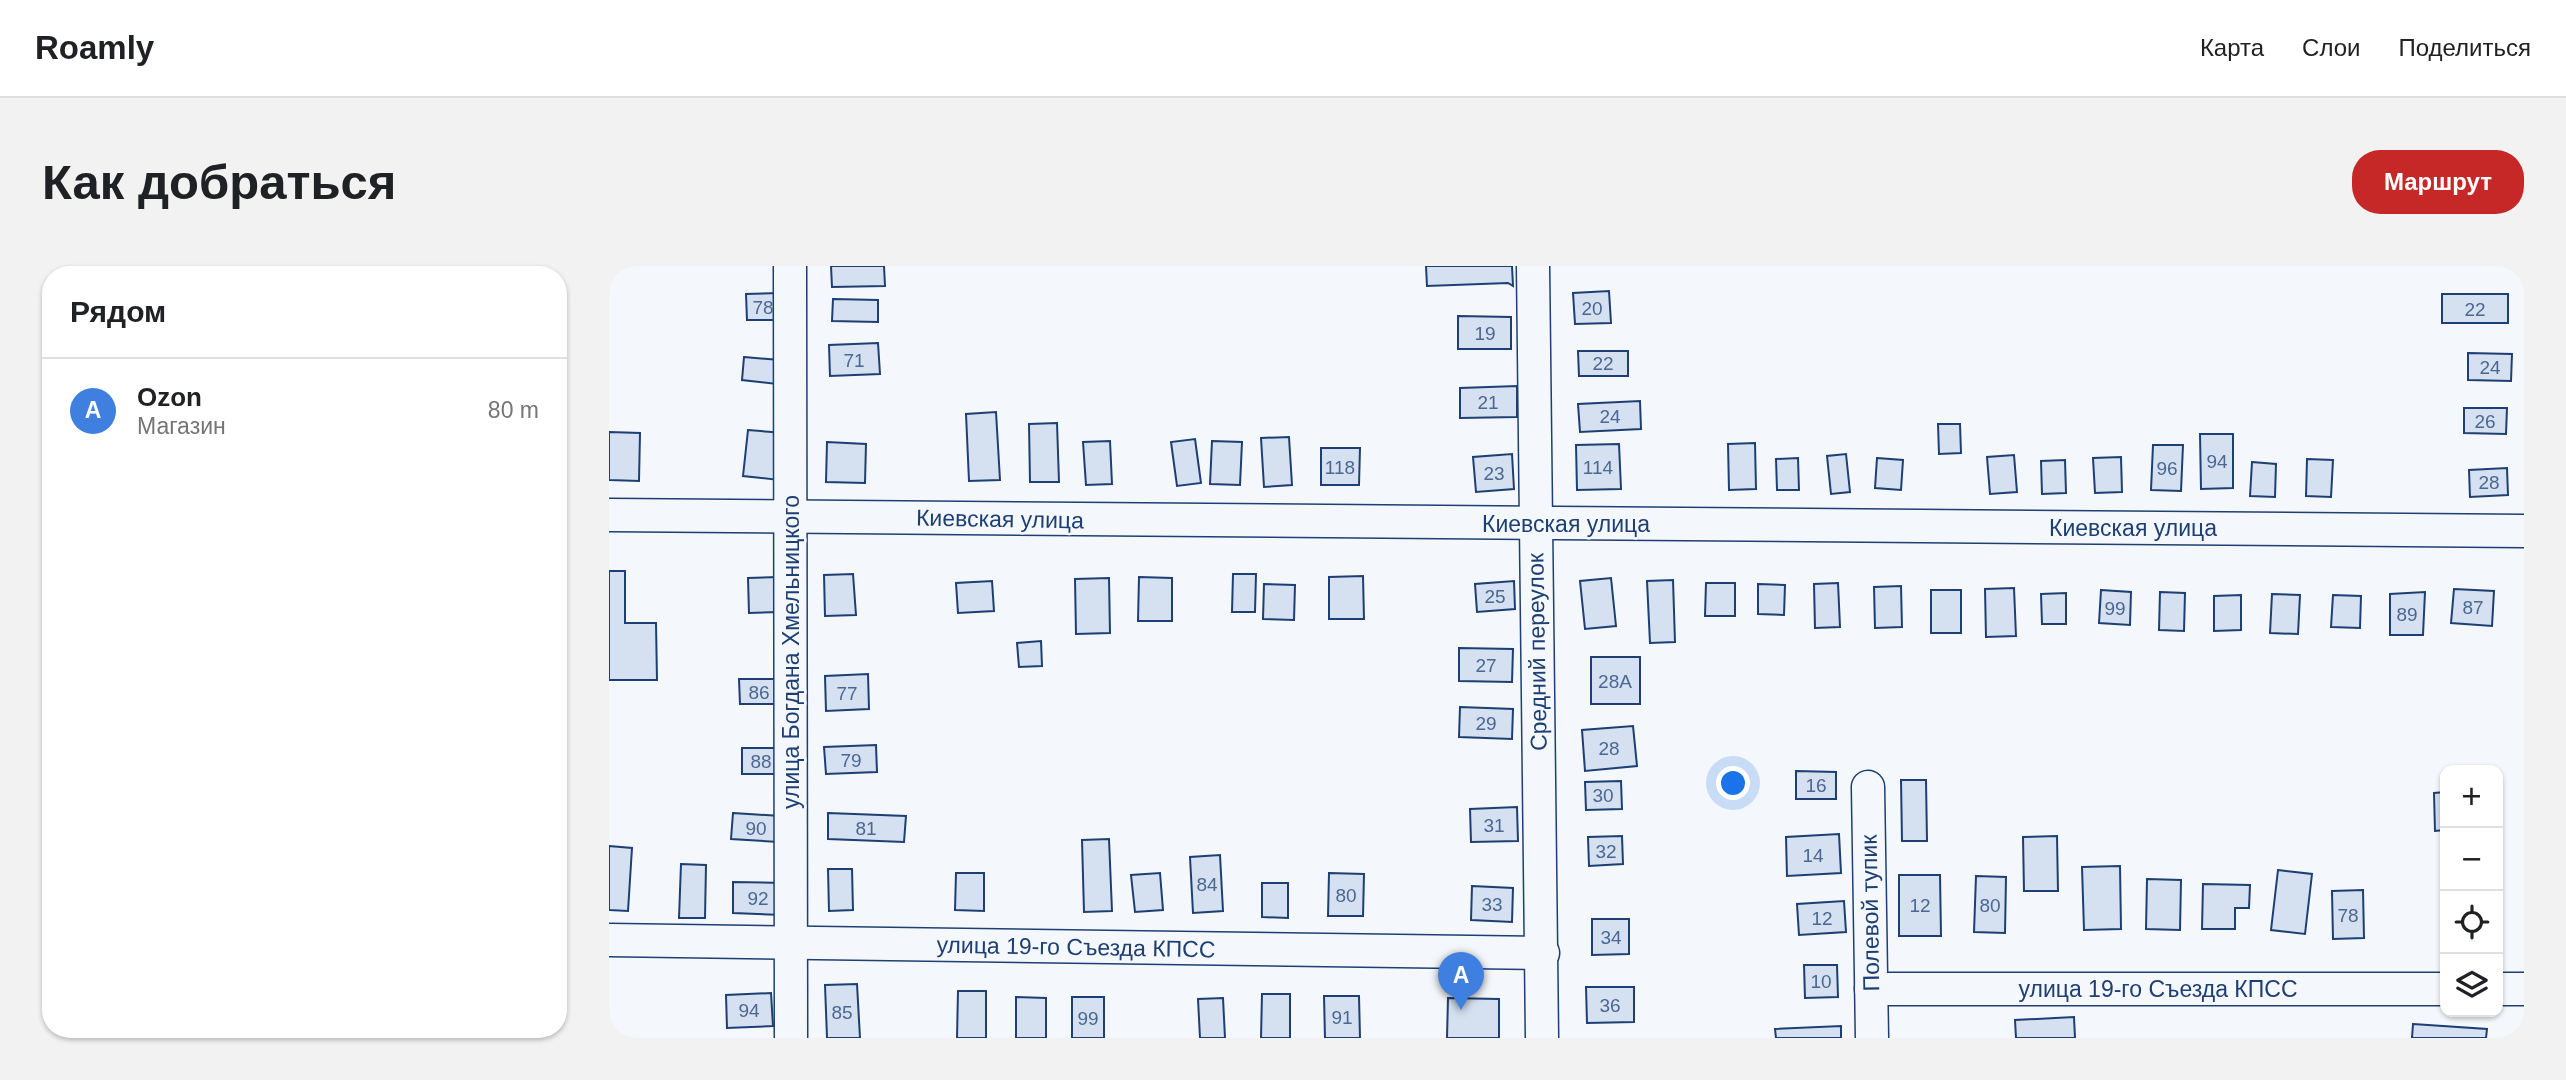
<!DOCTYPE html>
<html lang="ru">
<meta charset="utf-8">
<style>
:root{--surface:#fff;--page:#f2f2f2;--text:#202124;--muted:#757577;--line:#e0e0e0;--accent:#c62828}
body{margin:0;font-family:Arial,sans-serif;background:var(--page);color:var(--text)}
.controls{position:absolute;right:21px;bottom:21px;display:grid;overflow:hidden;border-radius:14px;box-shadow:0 2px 5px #0004}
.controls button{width:63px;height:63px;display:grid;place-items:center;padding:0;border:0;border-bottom:2px solid var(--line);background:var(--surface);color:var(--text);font:35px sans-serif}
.you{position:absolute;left:1125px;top:518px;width:24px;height:24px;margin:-18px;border:5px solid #fff;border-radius:50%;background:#1a73e8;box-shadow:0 0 0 10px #1a73e833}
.badge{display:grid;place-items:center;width:46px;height:46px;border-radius:50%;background:var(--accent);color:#fff;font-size:23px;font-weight:700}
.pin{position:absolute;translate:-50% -58px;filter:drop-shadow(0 2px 4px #0008)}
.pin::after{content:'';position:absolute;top:37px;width:24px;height:21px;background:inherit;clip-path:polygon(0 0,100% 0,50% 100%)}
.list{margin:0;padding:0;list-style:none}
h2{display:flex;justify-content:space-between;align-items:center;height:91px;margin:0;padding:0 28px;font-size:30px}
h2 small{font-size:23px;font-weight:400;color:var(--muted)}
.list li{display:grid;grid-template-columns:46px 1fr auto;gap:21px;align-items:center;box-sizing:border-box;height:105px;padding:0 28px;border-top:2px solid var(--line)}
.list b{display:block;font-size:26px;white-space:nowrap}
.list p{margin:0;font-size:23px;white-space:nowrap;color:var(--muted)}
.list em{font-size:23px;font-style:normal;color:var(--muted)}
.icon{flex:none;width:38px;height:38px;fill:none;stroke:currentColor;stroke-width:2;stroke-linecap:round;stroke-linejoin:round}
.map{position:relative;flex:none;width:1915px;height:772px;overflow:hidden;border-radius:28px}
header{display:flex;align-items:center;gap:42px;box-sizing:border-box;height:98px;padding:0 35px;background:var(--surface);border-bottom:2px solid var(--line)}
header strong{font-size:33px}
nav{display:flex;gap:38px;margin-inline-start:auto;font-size:24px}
.intro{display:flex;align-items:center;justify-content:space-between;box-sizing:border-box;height:168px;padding:0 42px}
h1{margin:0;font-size:49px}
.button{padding:18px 32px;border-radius:28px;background:var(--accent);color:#fff;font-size:24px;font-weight:700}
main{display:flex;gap:42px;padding:0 42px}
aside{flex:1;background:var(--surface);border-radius:28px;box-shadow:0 2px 5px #0004}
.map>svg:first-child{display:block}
.building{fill:#d5e0f0;stroke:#1d3f73;stroke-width:2}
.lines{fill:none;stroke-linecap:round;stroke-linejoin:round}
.minor-casing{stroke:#1d3f73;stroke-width:35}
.minor{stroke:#f4f7fb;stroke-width:32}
.labels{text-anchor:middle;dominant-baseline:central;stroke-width:5;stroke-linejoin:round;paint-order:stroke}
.number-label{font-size:19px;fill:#4b6792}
.street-label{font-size:23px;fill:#1d3f73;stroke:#f4f7fb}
</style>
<header>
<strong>Roamly</strong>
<nav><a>Карта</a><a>Слои</a><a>Поделиться</a></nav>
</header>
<div class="intro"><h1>Как добраться</h1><a class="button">Маршрут</a></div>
<main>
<aside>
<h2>Рядом<small></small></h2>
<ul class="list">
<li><span class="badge" style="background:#3f7fe0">A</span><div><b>Ozon</b><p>Магазин</p></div><em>80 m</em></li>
</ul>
</aside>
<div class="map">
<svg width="1915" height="772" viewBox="0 0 1915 772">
<rect width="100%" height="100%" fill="#f4f7fb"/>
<g class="building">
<polygon points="222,0 275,0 276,20 223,21"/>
<polygon points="817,0 903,0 904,20 899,17 818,20"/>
<polygon points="1000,25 1002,57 966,58 964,27"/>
<polygon points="170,27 170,54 138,54 137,28"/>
<rect x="1833" y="28" width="66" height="29"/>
<polygon points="224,33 269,34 269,56 223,55"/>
<polygon points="849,50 902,51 902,83 849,83"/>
<polygon points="269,77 271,108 221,110 220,79"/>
<polygon points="969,85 1019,85 1019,110 970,110"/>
<polygon points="1859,87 1903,88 1902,115 1859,114"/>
<polygon points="135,91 171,94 168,118 133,114"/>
<polygon points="908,120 908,151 851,152 851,122"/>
<polygon points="1031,135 1032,163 971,166 969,138"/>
<polygon points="1855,142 1898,142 1897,168 1855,167"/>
<polygon points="387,146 391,214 360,215 357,148"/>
<polygon points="448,157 450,216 421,216 420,158"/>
<polygon points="1329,158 1351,158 1352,187 1330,188"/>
<polygon points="139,164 175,167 170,214 134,210"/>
<polygon points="0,166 31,167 30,215 0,214"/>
<polygon points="1591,168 1624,168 1624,222 1592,223"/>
<polygon points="680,171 683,219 655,221 652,172"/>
<polygon points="586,173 592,217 568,220 562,176"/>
<polygon points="501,175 503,218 477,219 474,176"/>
<polygon points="603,175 633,176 631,219 601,218"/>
<polygon points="218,176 257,178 256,217 217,216"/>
<polygon points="1146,177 1147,223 1120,224 1119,178"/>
<polygon points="1010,178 1012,223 968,224 967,179"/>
<polygon points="1544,179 1574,179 1572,225 1542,224"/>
<polygon points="712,182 751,182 750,219 712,219"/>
<polygon points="903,188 905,223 867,226 864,191"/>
<polygon points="1237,188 1241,226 1222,228 1218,190"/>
<polygon points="1405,189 1408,226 1381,228 1378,191"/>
<polygon points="1512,191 1513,226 1486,227 1484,192"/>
<polygon points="1189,192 1190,224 1168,224 1167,193"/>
<polygon points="1268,192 1294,194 1292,224 1266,222"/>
<polygon points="1698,193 1724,194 1722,231 1697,230"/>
<polygon points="1456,194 1457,227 1433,228 1432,195"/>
<polygon points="1643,196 1667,198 1666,231 1641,230"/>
<polygon points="1898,202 1899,229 1861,231 1860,204"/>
<polygon points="0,305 16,305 16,357 47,357 48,414 0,414"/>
<polygon points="244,308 247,349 216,350 215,309"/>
<polygon points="624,308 647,308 646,346 623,346"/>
<polygon points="754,310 755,353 720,353 720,311"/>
<polygon points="169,311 170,346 140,347 139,312"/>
<polygon points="530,311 563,312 563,355 529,355"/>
<polygon points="500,312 501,367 467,368 466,313"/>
<polygon points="1002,312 1007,360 976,363 971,315"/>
<polygon points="1064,314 1066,376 1041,377 1038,315"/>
<polygon points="383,315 385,345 349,347 347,317"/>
<polygon points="905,315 906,343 868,346 866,318"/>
<polygon points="1097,317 1126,317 1126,350 1096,350"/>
<polygon points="1229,317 1231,361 1206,362 1205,318"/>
<polygon points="655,318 686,319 685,354 654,353"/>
<polygon points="1149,318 1176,319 1175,349 1149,348"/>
<polygon points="1292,320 1293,361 1266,362 1265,321"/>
<polygon points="1405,322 1407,370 1377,371 1376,323"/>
<polygon points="1845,323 1885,325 1883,360 1842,357"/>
<rect x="1322" y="324" width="30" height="43"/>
<polygon points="1492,324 1522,326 1521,359 1490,357"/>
<polygon points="1551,326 1576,327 1575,365 1550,364"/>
<polygon points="1816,326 1814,369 1781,369 1781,328"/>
<polygon points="1457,327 1457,358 1433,358 1432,328"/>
<polygon points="1663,328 1691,329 1689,368 1661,367"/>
<polygon points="1632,329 1632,364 1605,365 1605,330"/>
<polygon points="1724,329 1752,330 1751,362 1722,361"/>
<polygon points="432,375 433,400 410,401 408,377"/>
<polygon points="850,382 904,383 903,416 850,415"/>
<rect x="982" y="391" width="49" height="47"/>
<polygon points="259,408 260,443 217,445 216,410"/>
<polygon points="130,413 169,413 170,438 131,438"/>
<polygon points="851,441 904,443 903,473 850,471"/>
<polygon points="1024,460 1028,500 976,505 973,464"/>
<polygon points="267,479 268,506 217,508 215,481"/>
<rect x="133" y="482" width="37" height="26"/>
<polygon points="1187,505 1227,506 1227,533 1187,533"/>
<polygon points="1292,514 1317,514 1318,575 1293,575"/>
<polygon points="1012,515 1013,543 977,544 976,516"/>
<polygon points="1836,526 1836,564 1826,565 1825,527"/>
<polygon points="908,541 909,575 862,576 861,543"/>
<polygon points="124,547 171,550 169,576 122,573"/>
<polygon points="219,547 297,550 295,576 219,573"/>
<polygon points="1230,568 1232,607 1178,610 1177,571"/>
<polygon points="1013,570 1014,598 980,600 979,571"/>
<polygon points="1448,570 1449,625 1415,625 1414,571"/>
<polygon points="500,573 503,645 475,646 473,574"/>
<polygon points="0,580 23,582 19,645 0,644"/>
<polygon points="611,589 614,645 584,647 581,591"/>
<polygon points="72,598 97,599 96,652 70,652"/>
<polygon points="1511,600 1512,663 1475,664 1473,601"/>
<polygon points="219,603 243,603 244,644 220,645"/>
<polygon points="1669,604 1703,608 1696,668 1662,664"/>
<polygon points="347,607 375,607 375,645 346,644"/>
<polygon points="551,607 554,644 526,646 522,609"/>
<polygon points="720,607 755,608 754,650 719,650"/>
<polygon points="1290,609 1331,609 1332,670 1290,670"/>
<polygon points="1367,610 1397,611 1396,667 1365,666"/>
<polygon points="1538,613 1572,614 1571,664 1537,663"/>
<polygon points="124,616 174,617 173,649 124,647"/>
<polygon points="653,617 679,617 679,652 653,651"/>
<polygon points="1594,618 1641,619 1640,642 1626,642 1626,663 1593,663"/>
<polygon points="863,620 904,622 903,656 862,654"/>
<polygon points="1754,624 1755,672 1724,673 1723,625"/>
<polygon points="1235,635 1237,666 1190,669 1188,638"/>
<polygon points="983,653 1020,653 1020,688 983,689"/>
<polygon points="1195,699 1228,699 1229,731 1196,732"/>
<polygon points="248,718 251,772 218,772 216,719"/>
<polygon points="977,721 1025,721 1025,756 978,757"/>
<polygon points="349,725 377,725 377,772 348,772"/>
<polygon points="162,727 164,760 118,762 117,729"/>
<polygon points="653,728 681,728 681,772 652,772"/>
<polygon points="715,730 750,730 751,772 716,772"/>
<polygon points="407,731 437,732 437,772 407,772"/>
<rect x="463" y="731" width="32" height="41"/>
<polygon points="614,732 616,772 591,772 589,733"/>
<polygon points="839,732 890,733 890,772 838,772"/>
<polygon points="1465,751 1466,772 1407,772 1406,754"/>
<polygon points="1804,758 1878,763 1877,772 1803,772"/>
<polygon points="1232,760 1232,772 1167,772 1166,763"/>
</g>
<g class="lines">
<g class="minor-casing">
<g id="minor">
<polyline points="181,0 182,772"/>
<polyline points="924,0 933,772"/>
<polyline points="0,249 1915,265"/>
<polyline points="1259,521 1263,772"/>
<polyline points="0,674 934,687"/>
<polyline points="1262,723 1836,723"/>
<polyline points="1889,723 1915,723"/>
</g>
</g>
<use href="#minor" class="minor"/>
</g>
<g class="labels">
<g class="number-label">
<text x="154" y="41">78</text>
<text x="983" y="42">20</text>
<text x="1866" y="43">22</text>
<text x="876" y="67">19</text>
<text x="245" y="94">71</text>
<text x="994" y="97">22</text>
<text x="1881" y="101">24</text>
<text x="879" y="136">21</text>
<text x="1001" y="150">24</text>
<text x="1876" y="155">26</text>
<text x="1608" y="195">94</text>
<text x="731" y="201">118</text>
<text x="989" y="201">114</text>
<text x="1558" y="202">96</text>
<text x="885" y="207">23</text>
<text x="1880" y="216">28</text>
<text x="886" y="330">25</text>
<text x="1864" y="341">87</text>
<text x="1506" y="342">99</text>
<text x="1798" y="348">89</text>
<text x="877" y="399">27</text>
<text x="1006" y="415">28А</text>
<text x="150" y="426">86</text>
<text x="238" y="427">77</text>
<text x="877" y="457">29</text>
<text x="1000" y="482">28</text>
<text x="242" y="494">79</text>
<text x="152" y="495">88</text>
<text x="1207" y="519">16</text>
<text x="994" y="529">30</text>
<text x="885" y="559">31</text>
<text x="147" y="562">90</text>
<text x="257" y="562">81</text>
<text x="997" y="585">32</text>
<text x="1204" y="589">14</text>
<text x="598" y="618">84</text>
<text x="737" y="629">80</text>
<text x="149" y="632">92</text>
<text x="883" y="638">33</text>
<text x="1311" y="639">12</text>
<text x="1381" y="639">80</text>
<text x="1739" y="649">78</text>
<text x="1213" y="652">12</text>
<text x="1002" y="671">34</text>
<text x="1212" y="715">10</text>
<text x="1001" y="739">36</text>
<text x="140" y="744">94</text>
<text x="233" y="746">85</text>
<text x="733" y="751">91</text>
<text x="479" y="752">99</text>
</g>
<g class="street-label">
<text transform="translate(391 253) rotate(1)">Киевская улица</text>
<text x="957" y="258">Киевская улица</text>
<text x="1524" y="262">Киевская улица</text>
<text transform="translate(182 386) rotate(-90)">улица Богдана Хмельницкого</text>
<text transform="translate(928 386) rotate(-91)">Средний переулок</text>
<text transform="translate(1261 647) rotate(-91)">Полевой тупик</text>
<text transform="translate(467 681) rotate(1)">улица 19-го Съезда КПСС</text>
<text x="1549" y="723">улица 19-го Съезда КПСС</text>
</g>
</g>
</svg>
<div class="controls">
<button>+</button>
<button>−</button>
<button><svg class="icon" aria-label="locate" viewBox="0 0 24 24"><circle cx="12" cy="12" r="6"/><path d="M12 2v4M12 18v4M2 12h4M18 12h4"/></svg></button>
<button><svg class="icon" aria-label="layers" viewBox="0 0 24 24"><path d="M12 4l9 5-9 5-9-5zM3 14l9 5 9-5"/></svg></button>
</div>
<div class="you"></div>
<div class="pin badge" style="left:852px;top:744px;background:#3f7fe0">A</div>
</div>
</main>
